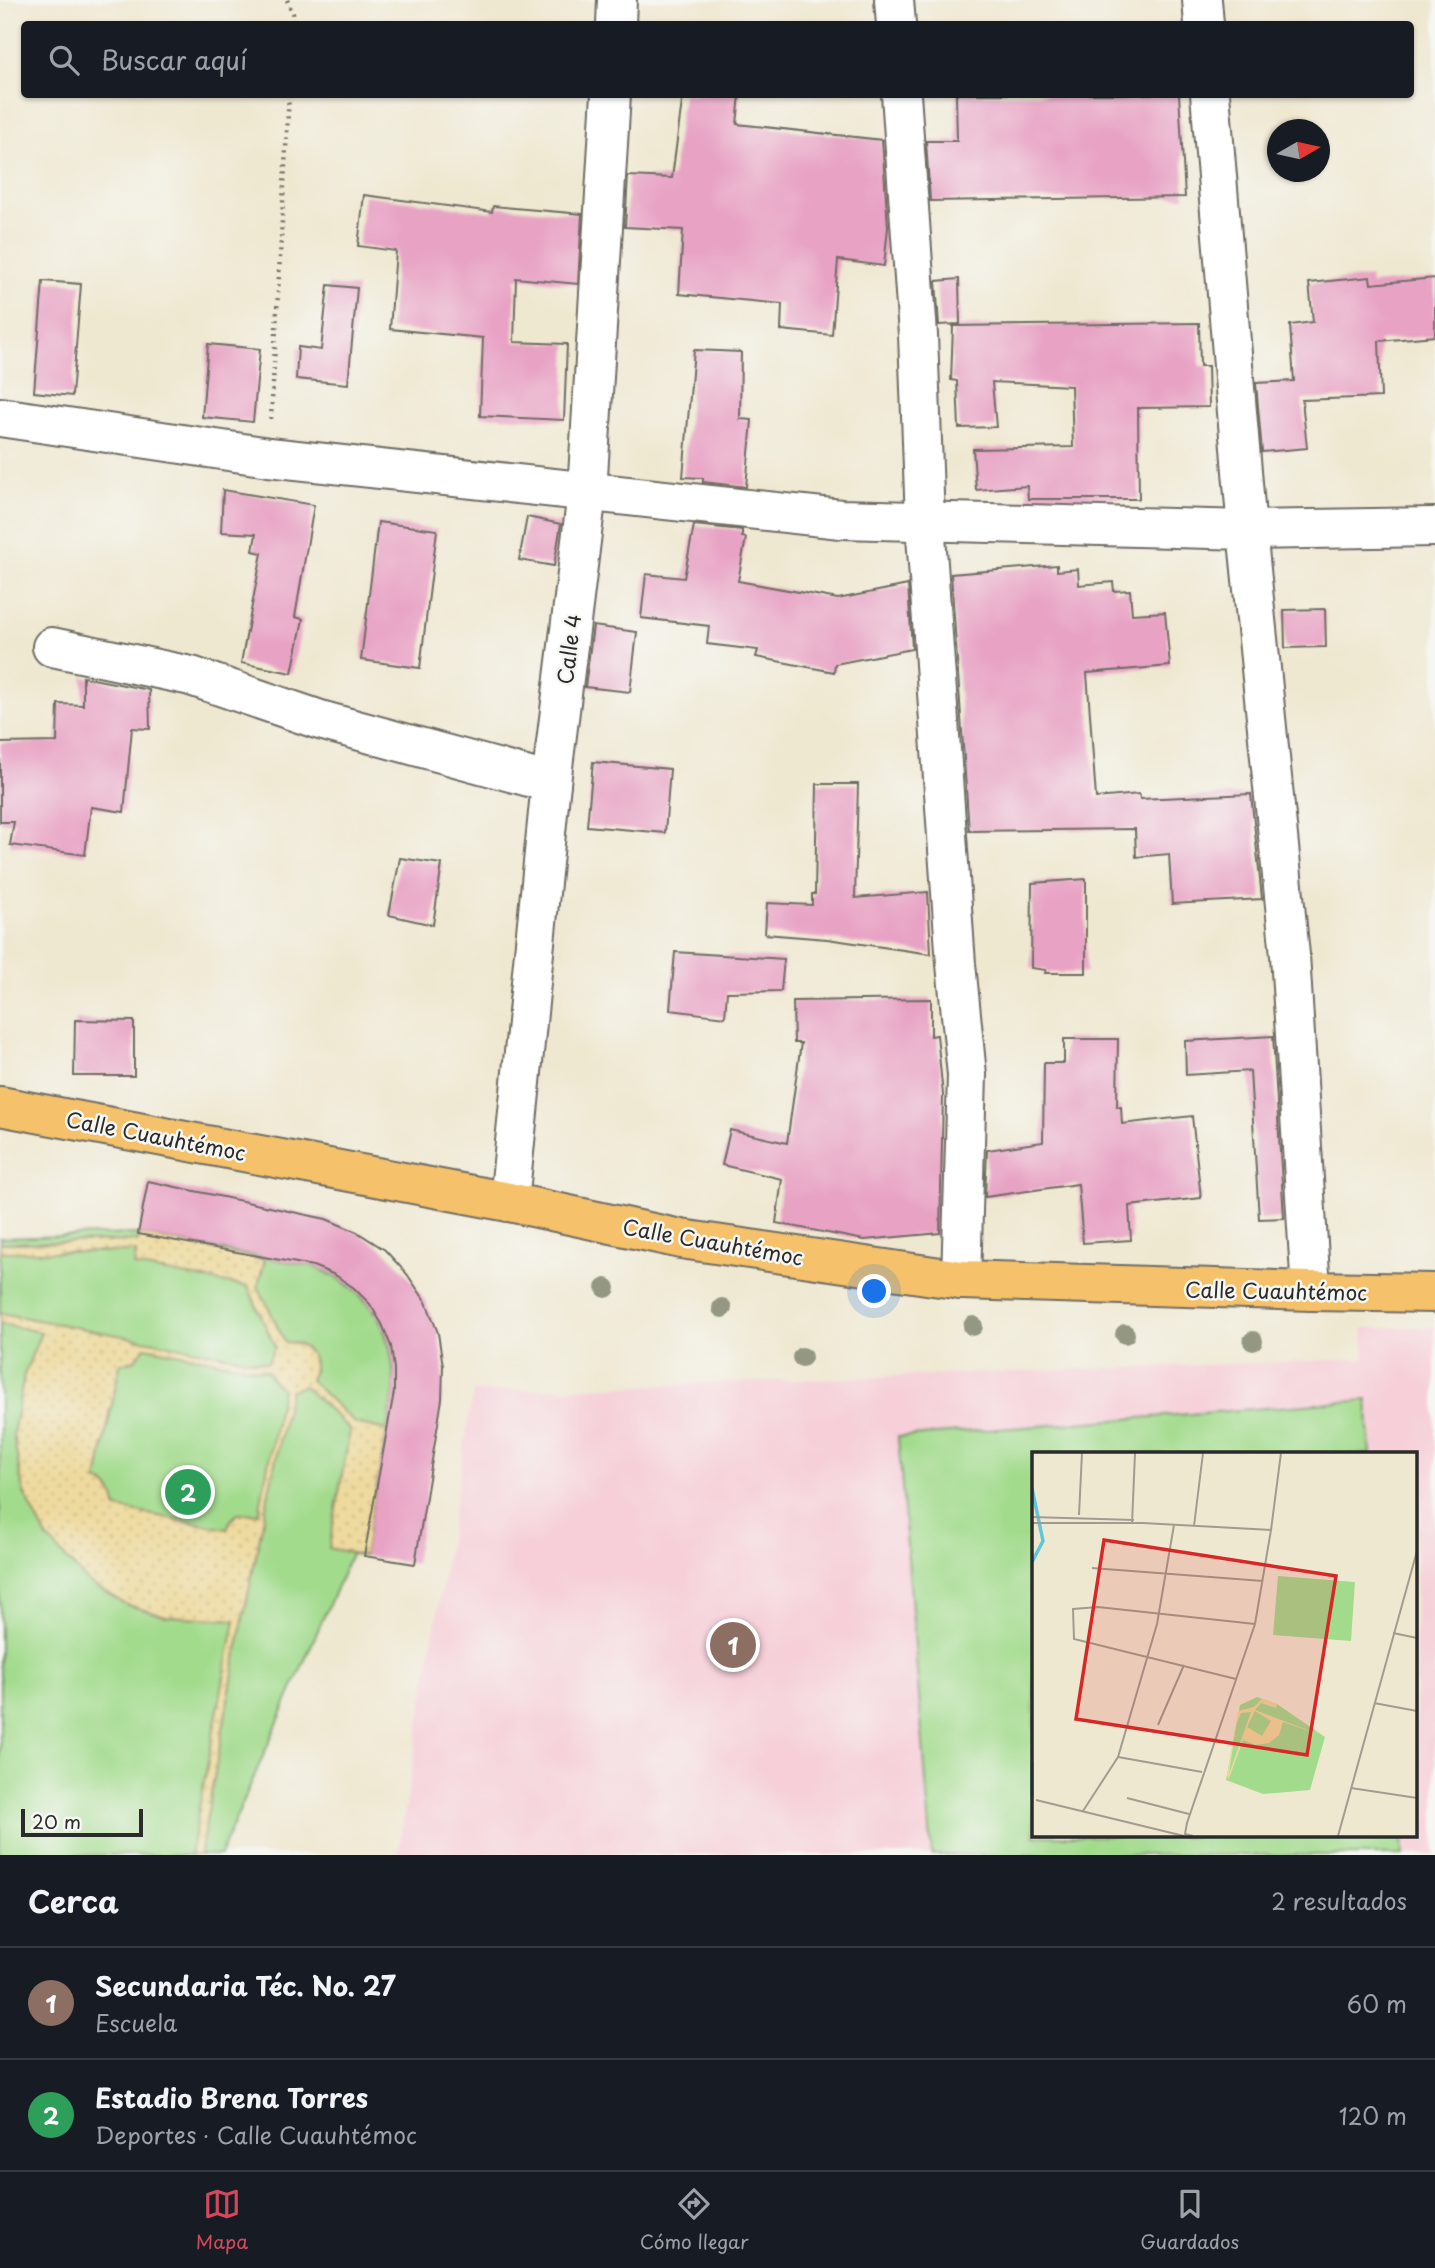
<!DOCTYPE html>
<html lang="es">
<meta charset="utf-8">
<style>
:root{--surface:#171b24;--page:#20242c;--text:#f1f3f6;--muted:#9ea1a6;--line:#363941;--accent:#d1495b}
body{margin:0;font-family:"Playpen Sans",sans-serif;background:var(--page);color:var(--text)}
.compass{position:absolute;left:1267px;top:119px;width:63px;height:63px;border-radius:50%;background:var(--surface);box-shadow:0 2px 5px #0004;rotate:81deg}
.scale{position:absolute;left:21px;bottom:18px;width:122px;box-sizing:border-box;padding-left:7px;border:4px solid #2b2b2b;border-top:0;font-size:19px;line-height:24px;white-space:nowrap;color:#2b2b2b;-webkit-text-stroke:5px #f6f6f2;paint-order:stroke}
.you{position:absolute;left:875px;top:1292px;width:24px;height:24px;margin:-18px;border:5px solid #fff;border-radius:50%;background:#1a73e8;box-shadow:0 0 0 10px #1a73e833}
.badge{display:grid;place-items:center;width:46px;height:46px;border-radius:50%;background:var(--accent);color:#fff;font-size:23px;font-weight:700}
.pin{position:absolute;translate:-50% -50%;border:4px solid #fff;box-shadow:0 2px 7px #0006}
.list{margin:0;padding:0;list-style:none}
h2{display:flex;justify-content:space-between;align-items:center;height:91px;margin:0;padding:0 28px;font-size:30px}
h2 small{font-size:23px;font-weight:400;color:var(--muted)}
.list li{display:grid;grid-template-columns:46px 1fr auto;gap:21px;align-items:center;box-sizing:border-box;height:112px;padding:0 28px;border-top:2px solid var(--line)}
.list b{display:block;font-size:26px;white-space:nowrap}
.list p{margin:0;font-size:23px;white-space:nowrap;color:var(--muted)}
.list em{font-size:23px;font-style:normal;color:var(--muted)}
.icon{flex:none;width:38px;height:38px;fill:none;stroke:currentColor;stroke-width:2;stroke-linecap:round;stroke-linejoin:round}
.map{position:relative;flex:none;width:1435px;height:1855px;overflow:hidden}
.search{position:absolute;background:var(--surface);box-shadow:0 2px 5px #0004;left:21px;right:21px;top:21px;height:77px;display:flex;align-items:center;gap:18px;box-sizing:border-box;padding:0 24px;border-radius:7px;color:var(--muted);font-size:26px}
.sheet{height:315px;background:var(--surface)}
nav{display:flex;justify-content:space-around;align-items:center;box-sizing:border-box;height:98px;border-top:2px solid var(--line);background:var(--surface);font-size:19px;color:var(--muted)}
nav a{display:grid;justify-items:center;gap:4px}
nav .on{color:var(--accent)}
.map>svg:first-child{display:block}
.built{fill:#f6cfd8;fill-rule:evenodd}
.grass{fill:#a3db8d;stroke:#67835c;stroke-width:2}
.sand{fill:url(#sand-dots);stroke:#8c8264;stroke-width:2;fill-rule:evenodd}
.building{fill:#e8a3c4}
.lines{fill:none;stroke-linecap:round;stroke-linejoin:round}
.street-casing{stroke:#706d65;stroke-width:42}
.primary-casing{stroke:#706d65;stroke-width:42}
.path{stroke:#706d65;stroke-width:4.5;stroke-dasharray:2 5;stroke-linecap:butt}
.street{stroke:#fff;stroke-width:38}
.primary{stroke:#f5c16b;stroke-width:38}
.tree{fill:#949883}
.labels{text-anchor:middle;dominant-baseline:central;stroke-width:5;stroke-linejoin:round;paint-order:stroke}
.street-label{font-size:21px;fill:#2b2b2b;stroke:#f6f6f2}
.inset-river{fill:none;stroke:#5fc6db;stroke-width:3.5}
.inset-road{fill:none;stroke:#a19c8f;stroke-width:2}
.view{fill:#d62828;fill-opacity:0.15;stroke:#d62828;stroke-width:3.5}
.inset-edge{fill:none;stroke:#2b2b2b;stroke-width:3.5}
</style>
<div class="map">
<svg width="1435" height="1855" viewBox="0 0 1435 1855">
<defs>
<pattern id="sand-dots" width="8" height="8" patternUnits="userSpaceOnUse" patternTransform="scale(1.75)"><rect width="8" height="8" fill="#eeda9e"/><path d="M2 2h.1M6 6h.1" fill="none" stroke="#cb8" stroke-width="1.8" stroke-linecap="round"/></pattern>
</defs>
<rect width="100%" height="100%" fill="#f6f6f2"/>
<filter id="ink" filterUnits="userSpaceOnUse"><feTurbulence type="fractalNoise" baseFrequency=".0143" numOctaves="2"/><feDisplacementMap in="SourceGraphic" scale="14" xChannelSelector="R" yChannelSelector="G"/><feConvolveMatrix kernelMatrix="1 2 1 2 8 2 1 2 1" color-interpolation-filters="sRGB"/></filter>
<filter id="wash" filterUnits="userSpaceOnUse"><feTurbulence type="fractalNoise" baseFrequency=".00686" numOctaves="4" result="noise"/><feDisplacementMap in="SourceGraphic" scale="28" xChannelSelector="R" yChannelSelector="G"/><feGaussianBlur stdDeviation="1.57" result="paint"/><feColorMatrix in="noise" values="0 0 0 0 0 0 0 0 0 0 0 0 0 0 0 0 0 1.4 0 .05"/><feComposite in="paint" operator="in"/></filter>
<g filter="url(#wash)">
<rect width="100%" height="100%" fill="#efe8d1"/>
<path class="built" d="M1435,1327v528h-1037l75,-463 892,-33 -2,-31zM1034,1454h382v382h-382z"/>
<g class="grass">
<path d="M138,1234l175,32c58,24 82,63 81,126l-30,164 -13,-2 -131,301h-220v-617z"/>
<polygon points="1367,1400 1371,1454 1034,1454 1034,1836 1402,1836 1403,1855 932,1855 898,1437"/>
</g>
<path class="sand" d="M140,1234l125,26 -7,26 27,56c22,0 36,17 25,38l45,43 32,7 -23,126 -35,-8 21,-118 -46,-44 -14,4 -47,229 -43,236h-10l45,-235 -69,-4 -39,-11 -39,-23 -41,-44 -24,-47 -10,-57 11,-59 17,-43 -41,-8v-11l267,50 8,-16 -27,-60 -114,-21 2,-14h-136v-9l138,-2zM145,1347l122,24 8,13 7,4 -23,125 -22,1 -7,7 -3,8 -111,-21c0,-14 -7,-22 -19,-28l23,-116 15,-4z"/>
<g id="blocks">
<g class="building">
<polygon points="683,94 740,94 737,124 882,140 888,227 884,266 838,260 832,335 781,330 782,304 679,294 683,230 625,227 628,176 672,178"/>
<polygon points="956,94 1179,94 1185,197 930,201 926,141 957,141"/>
<polygon points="364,195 492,212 493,206 582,214 578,284 516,278 514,342 567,344 564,420 480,416 483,338 390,329 396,251 358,246"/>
<polygon points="1370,277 1371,284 1435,278 1435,336 1379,341 1381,397 1302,400 1307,448 1262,452 1256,383 1294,381 1290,325 1313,322 1309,283"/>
<polygon points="959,279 960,324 939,325 936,281"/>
<polygon points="43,281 81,284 72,396 34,392"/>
<polygon points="328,285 357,288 348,384 296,379 298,347 321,350"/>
<polygon points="1199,323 1200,366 1208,366 1209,407 1138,408 1139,499 1028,499 1027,486 976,490 973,449 1073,447 1071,386 992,382 996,427 959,428 957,381 951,380 953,326"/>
<polygon points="208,344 260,349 253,422 202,417"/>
<polygon points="694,350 741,352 740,419 752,420 746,487 703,482 703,478 683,477"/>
<polygon points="223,490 314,505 295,617 303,619 292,673 241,663 262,553 253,551 256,534 221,532"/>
<polygon points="527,517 561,524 554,566 519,560"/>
<polygon points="378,522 437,530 420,668 361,660"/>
<polygon points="694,525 742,530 742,537 746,538 738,581 838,599 908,585 912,649 835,664 834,672 756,657 758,650 707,644 709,626 641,618 646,574 684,578"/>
<polygon points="1057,565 1057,571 1078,569 1079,585 1113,582 1114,591 1130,590 1132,614 1165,612 1170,666 1087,673 1096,798 1139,794 1140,799 1251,794 1262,899 1172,904 1169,854 1136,857 1135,829 969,831 951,574"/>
<polygon points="1325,609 1326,647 1285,648 1284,610"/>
<polygon points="593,626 637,632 630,692 585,687"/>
<polygon points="83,677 149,690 150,729 132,728 124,812 91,807 85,855 10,845 14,822 0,822 0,743 57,742 58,704 83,705"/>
<polygon points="593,762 670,769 665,833 587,826"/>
<polygon points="817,784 858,784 855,898 928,892 931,954 827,939 765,934 767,903 812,905 812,894 815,894"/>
<polygon points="400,858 442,864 433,925 389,915"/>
<polygon points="1086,879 1086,973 1045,973 1046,970 1031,968 1032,883"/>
<polygon points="675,952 784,959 781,991 727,992 725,1017 670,1010"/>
<polygon points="931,999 931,1036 937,1035 943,1095 940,1233 864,1240 776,1223 782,1179 722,1165 730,1130 787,1143 801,1043 794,1043 793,1001"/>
<polygon points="75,1020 134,1021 134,1076 74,1076"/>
<polygon points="1273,1036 1284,1218 1259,1219 1250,1071 1186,1075 1185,1041"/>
<polygon points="1064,1039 1118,1039 1117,1107 1121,1107 1122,1124 1192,1116 1201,1198 1129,1206 1131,1240 1083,1243 1078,1184 985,1197 987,1150 1043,1142 1044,1063 1064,1063"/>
<polygon points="148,1181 326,1219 357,1232 385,1250 407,1274 426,1302 438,1333 443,1366 442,1399 415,1564 364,1556 394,1392 394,1369 391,1346 382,1324 370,1304 354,1288 335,1275 313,1266 138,1234"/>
</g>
</g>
</g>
<g filter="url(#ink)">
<use href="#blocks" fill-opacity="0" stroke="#706d65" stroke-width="2"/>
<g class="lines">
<g class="street-casing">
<g id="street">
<polyline points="894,0 896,24"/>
<polyline points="1202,0 1204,24"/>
<polyline points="616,24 617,0"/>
<polyline points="901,94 918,335 925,521 956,964 967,1075 961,1280"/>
<polyline points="1210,94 1247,530 1290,955 1311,1291"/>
<polyline points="0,417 269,457 841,519 1247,530 1435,527"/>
<polyline points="52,647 191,676 320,720 551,783"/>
<polyline points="509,1202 551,783 587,493 611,94"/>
</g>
</g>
<g class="primary-casing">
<polyline id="primary" points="0,1106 509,1202 681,1239 961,1280 1311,1291 1435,1293"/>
</g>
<g class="path">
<polyline points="287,0 293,14 293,24"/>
<polyline points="271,419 289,94"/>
</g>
<use href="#street" class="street"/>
<use href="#primary" class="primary"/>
</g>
<g class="tree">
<circle cx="606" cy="1288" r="10"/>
<circle cx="722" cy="1308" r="10"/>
<circle cx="973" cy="1326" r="10"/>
<circle cx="1125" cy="1334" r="10"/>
<circle cx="1253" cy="1341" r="10"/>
<circle cx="802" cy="1357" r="10"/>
</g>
</g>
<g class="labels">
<g class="street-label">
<text transform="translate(568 649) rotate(-83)">Calle 4</text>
<text transform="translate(156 1135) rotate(11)">Calle Cuauhtémoc</text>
<text transform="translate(713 1241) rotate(10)">Calle Cuauhtémoc</text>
<text transform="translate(1276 1290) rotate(1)">Calle Cuauhtémoc</text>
</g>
</g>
<g transform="translate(1032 1452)">
<rect width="385" height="385" fill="#efe8d1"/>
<path d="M246,124l77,6 -4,59 -78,-6zM225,245l20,7 48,33 -15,53 -47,4 -37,-14 14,-75z" fill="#a3db8d"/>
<path d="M230,247l15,5 -1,4 -15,-5 -6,7 66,25 -38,-13 -4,13 -10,8 -14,2 -12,-5 -15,41 10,-70 16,-4zM223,259l16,10 -9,15 -15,-9zM219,260l-23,65h-1l8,-50 6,-14z" fill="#eeda9e" fill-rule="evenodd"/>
<path class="inset-river" d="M0,36l11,53 -11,21M0,310v35"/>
<path class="inset-road" d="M47,63l3,-62M0,65l102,3M0,71h111l128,7 -16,94 -68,199 -2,11 8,2M100,72l3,-71M162,74l9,-73M239,78l10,-77M60,116l171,13M361,181l24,5M204,227l-162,-40 -1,-30 25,-2 157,17M342,251l43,8M126,273l26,-60M86,305l84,15M319,336l66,10M95,346l62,16M4,348l148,36M51,359l35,-54 39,-133 17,-99M306,384l79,-285"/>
<path class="view" d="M72,88l232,36 -29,179 -231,-36z"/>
<rect width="385" height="385" class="inset-edge"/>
</g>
</svg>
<svg class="compass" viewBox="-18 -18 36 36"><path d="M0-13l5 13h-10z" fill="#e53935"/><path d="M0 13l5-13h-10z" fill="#9ea1a6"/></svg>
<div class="scale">20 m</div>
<div class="you"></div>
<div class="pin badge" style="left:733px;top:1645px;background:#8d6e63">1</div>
<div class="pin badge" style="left:188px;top:1492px;background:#2e9e5b">2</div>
<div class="search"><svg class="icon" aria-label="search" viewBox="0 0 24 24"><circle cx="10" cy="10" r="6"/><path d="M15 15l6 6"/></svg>Buscar aquí</div>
</div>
<section class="sheet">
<h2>Cerca<small>2 resultados</small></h2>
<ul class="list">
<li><span class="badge" style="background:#8d6e63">1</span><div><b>Secundaria Téc. No. 27</b><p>Escuela</p></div><em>60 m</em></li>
<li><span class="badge" style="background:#2e9e5b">2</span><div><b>Estadio Brena Torres</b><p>Deportes · Calle Cuauhtémoc</p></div><em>120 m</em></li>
</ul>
</section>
<nav>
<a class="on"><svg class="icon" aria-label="map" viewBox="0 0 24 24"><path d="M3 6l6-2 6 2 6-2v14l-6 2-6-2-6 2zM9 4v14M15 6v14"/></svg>Mapa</a>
<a><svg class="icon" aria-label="directions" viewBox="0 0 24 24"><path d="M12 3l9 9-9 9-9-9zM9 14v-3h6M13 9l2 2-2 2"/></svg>Cómo llegar</a>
<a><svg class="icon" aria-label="saved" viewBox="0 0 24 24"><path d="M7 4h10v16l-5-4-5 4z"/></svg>Guardados</a>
</nav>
